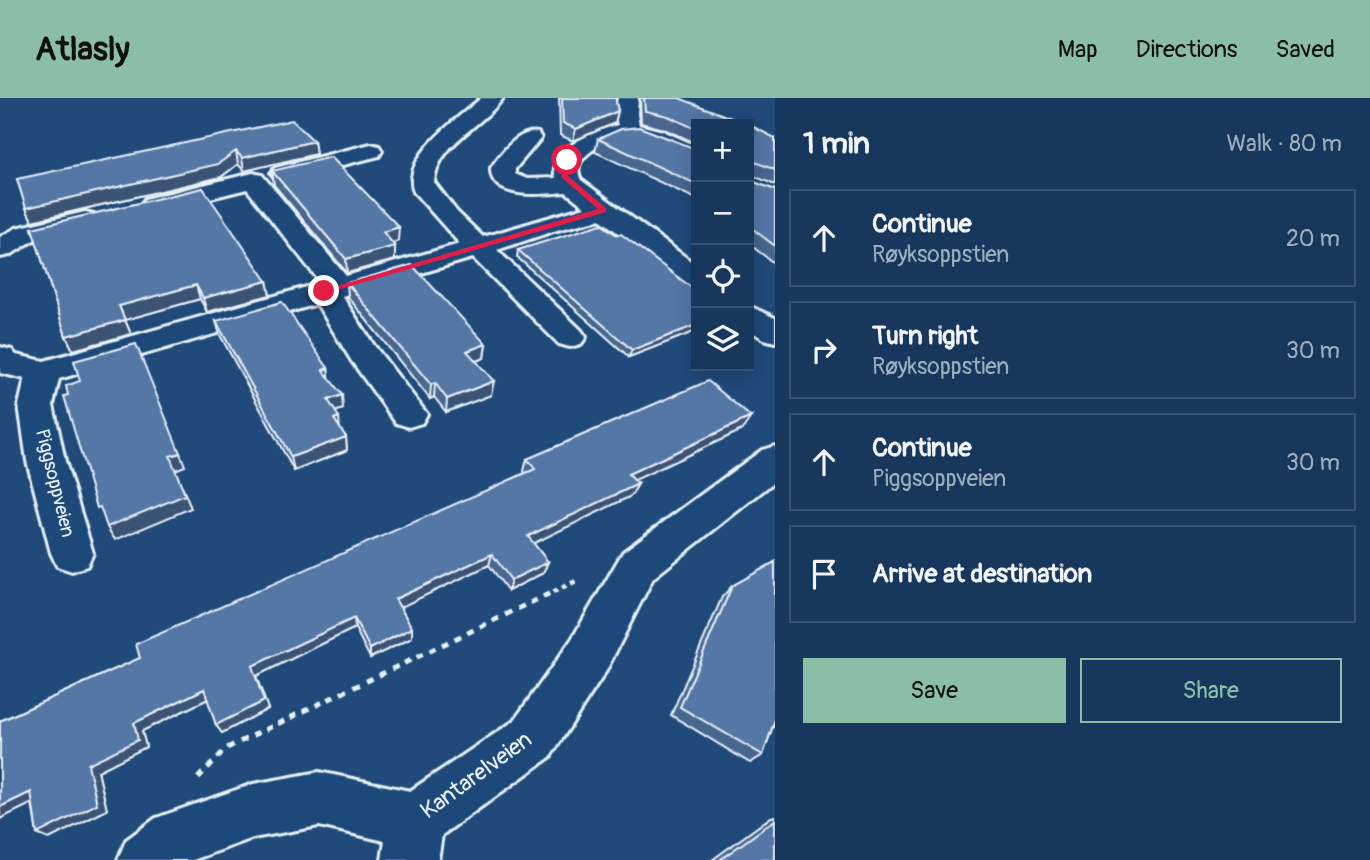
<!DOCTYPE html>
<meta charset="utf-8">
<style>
:root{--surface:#17385c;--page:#203f62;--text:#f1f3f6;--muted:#9eacbb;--line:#365272;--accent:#8abfa5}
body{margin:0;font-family:Pangolin,sans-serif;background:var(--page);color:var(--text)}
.controls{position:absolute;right:21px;top:21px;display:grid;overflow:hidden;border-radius:0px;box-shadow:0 4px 18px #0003}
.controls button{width:63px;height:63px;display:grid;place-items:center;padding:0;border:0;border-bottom:2px solid var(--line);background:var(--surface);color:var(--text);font:35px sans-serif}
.stop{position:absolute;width:21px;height:21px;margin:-16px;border:5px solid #e11d48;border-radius:50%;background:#fff}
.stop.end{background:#e11d48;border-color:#fff;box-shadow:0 2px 7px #0008}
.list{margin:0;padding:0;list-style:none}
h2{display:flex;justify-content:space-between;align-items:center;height:91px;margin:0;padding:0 28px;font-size:30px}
h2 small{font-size:23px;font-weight:400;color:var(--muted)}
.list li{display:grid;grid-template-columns:46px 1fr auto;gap:21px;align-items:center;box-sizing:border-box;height:98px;margin:0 14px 14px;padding:0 14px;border:2px solid var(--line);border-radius:0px}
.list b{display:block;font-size:26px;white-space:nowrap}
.list p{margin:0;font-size:23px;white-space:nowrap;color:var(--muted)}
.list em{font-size:23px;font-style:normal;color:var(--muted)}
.actions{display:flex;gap:14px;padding:21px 28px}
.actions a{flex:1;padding:16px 0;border:2px solid var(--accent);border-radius:0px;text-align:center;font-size:24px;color:var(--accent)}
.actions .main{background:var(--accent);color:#111}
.icon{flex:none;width:38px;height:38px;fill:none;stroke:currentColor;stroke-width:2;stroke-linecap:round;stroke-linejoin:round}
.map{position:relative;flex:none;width:775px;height:762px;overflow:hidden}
header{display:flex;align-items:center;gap:42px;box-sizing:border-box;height:98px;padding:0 35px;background:var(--accent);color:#111}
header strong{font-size:33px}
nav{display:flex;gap:38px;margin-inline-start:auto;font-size:24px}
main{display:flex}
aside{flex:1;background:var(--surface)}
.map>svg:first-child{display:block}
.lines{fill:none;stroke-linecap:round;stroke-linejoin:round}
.minor-casing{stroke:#e8f1f8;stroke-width:6}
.path-far1{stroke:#e8f1f8;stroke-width:4.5;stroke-dasharray:5 5;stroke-linecap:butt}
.path{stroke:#e8f1f8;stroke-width:5;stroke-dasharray:7 7;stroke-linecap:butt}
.minor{fill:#1f4a7a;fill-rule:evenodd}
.wall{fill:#48668f;stroke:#e8f1f8;stroke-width:2}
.shaded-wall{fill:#3b5374;stroke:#e8f1f8;stroke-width:2}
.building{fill:#5477a6;stroke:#e8f1f8;stroke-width:2}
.route{fill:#e11d48}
.labels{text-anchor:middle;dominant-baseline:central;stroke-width:5;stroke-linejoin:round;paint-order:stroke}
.street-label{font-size:19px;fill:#e8f1f8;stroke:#1f4a7a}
.near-street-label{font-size:23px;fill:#e8f1f8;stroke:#1f4a7a}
</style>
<header>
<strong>Atlasly</strong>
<nav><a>Map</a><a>Directions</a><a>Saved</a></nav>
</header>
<main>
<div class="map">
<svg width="775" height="762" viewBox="0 0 775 762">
<rect width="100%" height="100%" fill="#1f4a7a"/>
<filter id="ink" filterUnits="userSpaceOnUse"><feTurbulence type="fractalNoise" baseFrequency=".0143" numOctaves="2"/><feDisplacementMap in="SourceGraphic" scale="14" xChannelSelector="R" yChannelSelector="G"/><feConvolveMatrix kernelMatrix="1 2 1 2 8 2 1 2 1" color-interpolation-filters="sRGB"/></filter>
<g filter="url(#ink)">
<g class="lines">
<g class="minor-casing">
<g id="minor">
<path d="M481,0h22c-20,28 -66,46 -69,84l23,30 26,25 102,-30 -19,-15c-22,2 -76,9 -75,-24 10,-15 28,-39 47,-35l3,5 -26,31v5l12,5 29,-1c-10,-29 41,-48 62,-53l-3,-11 3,-16h20l-1,16 2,11 24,6 33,15v16c-21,-5 -39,-21 -60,-25 -20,-3 -69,18 -55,43l115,85v23l-10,-3 -86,-66 -43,11 -60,20 84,80 5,7 -5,7 -11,3 -11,-3 -86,-86 -131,38 31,48 54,70 -5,9 -13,4 -13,-4 -45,-63 -34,-56 -258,75 -6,26 12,56 28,92 -6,13 -15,5 -15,-5 -6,-13 -24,-92 -8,-56 6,-26 -25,-6v-26l12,3 4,5 28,6 277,-78 -74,-94 -93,23 -9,-3 -4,-5 4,-5 108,-26 9,2 84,101 114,-32 -46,-52c-14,-35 44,-73 67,-94z"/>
<polygon points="371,46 379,48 382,53 379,58 283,82 275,80 271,75 275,70"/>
<polygon points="85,114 94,116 98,122 94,128 34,142 10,157 0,159 0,139 16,130"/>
<polygon points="749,208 775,220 775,244 764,241 749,232"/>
<polygon points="775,348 775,383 653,480 606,573 550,659 442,737 438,762 382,762 385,743 319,728 253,740 193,762 118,762 126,742 156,720 253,686 319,674 410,693 514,623 572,541 623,454 762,352"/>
</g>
</g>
<polyline class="path-far1" points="553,494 576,483"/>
<polyline class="path" points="198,680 227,650 557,492"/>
<use href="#minor" class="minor"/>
</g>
<g class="wall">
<polygon points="559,0 616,0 616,4 618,13 615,25 573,43 560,37"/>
<polygon points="640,0 679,0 696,26 696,45 664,31 641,25"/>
<polygon points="749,27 775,40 775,87 754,78 754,84 775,92 775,166 749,146"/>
<polygon points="598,41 696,51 696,101 595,54"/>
<polygon points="314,43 316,56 244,73 238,66 221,79 32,123 26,110 17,81"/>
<polygon points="272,73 398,143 393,145 395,162 347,175 274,87"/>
<polygon points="32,130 267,183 270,197 207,214 200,201 125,222 131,236 73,252 66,238"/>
<polygon points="518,152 696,193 696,233 629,259 517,159"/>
<polygon points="347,185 486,246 484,260 476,263 491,297 446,314 434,299 430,301 348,199"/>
<polygon points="216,223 328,270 329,281 343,311 335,313 340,331 346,339 347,352 294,373 220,237"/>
<polygon points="742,332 634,382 638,386 631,398 533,445 548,464 543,475 508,493 489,467 400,509 412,530 412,540 370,560 355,530 256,578 268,611 222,635 216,627 208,601 142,633 146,649 98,673 107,712 49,741 37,736 32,705 0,721 0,623 140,560 525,375 524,373 527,361"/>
<polygon points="775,464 775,630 773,628 763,657 750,665 671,617 722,499 732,488"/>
<polygon points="775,718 775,762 712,762 771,719"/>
</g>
<g class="shaded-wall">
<polygon points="618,13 615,25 573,43 576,31"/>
<polygon points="314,43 316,56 244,73 242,60"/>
<polygon points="236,53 238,66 221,79 32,123 26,110"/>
<polygon points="399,129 398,143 383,148 383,134"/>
<polygon points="395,148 395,162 347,175 346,161"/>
<polygon points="267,183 270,197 207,214 203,200"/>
<polygon points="196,187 200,201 125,222 119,208"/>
<polygon points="125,222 131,236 73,252 66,238"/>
<polygon points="696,227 696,233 629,259 632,252"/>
<polygon points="486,246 484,260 465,267 467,253"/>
<polygon points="328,270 330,284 323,272"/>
<polygon points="494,283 491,297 446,314 447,301"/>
<polygon points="435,285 434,299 430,301 431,287"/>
<polygon points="342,297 343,311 329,316 328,302"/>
<polygon points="339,319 340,333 334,321"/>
<polygon points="751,319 742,332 622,388 628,376"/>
<polygon points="346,339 347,352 294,373 291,359"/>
<polygon points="180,355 185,368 175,372 191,410 115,442 107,429 170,358"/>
<polygon points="638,386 631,398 524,450 528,438"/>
<polygon points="492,456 489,467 395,512 395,501"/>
<polygon points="548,464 543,475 508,493 511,482"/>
<polygon points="354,520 355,530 256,578 268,611 222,635 216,627 252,568"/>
<polygon points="412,530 412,540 370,560 370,551"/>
<polygon points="204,591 210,600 142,633 146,649 98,673 107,712 49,741 37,736 88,666 134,625"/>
<polygon points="31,694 43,700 0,721 0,709"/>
</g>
<g class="building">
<polygon points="562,0 616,0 616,4 618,13 576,31 563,25"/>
<polygon points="644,0 679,0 747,26 696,26 696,31 668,18 645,13"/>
<polygon points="292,22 314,43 242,60 236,53 218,66 26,110 17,81"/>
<polygon points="749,27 775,40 775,72 753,63 754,84 775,92 775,148 749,128"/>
<polygon points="639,29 696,51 696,86 598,41 621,31"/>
<polygon points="331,59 399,129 383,134 395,148 346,161 272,73"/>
<polygon points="203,90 267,183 203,200 196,187 119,208 125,222 66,238 32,130"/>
<polygon points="601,126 617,137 621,136 696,193 696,227 632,252 518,152"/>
<polygon points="412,167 486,246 467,253 494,283 447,301 435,285 431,287 347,185"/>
<polygon points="282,204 328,270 323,272 342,297 328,302 339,319 334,321 346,339 291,359 216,223"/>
<polygon points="136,246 180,355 170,358 185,397 107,429 100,409 97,410 64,298 68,297 66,288 80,283 74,263"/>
<polygon points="708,283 751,319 628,376 638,386 528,438 548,464 511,482 492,456 395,501 412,530 370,551 354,520 252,568 264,603 216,627 204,591 134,625 138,642 88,666 97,706 37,736 31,694 0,709 0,623 140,560 136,546 535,371 527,361"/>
<polygon points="775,464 775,621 763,657 680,609 732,488"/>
<polygon points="775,722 775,762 722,762 721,761"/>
</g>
</g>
<polygon class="route" points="567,60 570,62 568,78 606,110 606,114 327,195 320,193 598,111 561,79 564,62"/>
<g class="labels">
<g class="street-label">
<text transform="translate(55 385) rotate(76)">Piggsoppveien</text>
</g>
<g class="near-street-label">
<text transform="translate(476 677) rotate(-36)">Kantarelveien</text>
</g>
</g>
</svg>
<div class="controls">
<button>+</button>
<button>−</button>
<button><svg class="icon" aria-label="locate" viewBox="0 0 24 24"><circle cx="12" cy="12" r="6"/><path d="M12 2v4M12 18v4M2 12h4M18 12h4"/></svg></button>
<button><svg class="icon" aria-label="layers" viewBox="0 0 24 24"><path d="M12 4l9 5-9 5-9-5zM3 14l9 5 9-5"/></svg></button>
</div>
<div class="stop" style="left:567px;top:62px"></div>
<div class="stop end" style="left:324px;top:193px"></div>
</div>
<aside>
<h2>1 min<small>Walk · 80 m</small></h2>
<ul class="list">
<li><svg class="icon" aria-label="ahead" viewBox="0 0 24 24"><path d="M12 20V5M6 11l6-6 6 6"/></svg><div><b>Continue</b><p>Røyksoppstien</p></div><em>20 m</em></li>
<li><svg class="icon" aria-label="right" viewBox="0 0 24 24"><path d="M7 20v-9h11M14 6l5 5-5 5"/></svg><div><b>Turn right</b><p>Røyksoppstien</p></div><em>30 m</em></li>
<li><svg class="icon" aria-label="ahead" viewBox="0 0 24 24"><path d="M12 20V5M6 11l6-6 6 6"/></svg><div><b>Continue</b><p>Piggsoppveien</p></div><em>30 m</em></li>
<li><svg class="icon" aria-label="arrive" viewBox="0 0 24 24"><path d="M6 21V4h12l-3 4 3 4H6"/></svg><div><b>Arrive at destination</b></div></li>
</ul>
<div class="actions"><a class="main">Save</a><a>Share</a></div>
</aside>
</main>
